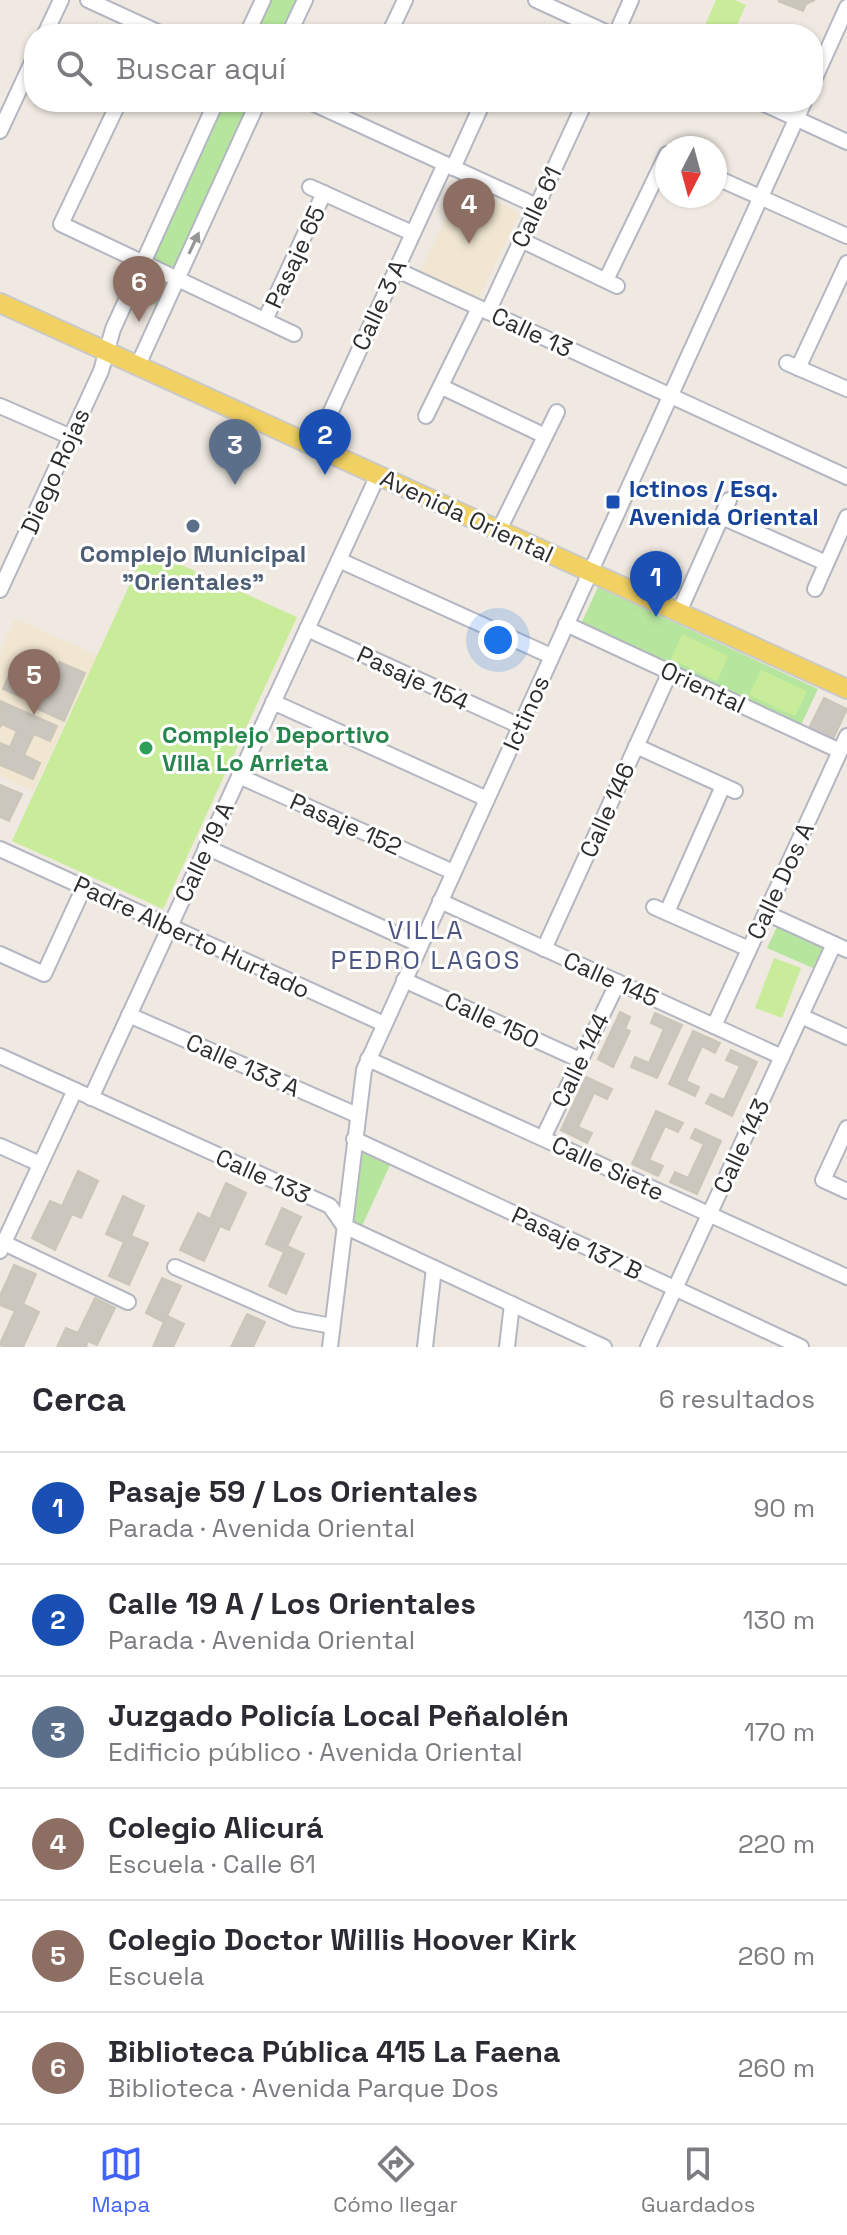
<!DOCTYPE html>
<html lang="es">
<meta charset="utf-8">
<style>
:root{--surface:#fff;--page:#f7f7f7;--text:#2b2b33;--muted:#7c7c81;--line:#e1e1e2;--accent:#4264fb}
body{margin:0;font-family:"Space Grotesk",sans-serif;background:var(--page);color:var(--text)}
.compass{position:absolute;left:655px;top:136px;width:72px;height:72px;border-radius:50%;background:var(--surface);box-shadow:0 2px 6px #0004;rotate:186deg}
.you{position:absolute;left:498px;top:640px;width:28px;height:28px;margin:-20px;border:6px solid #fff;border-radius:50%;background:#1a73e8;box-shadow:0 0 0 12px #1a73e833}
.badge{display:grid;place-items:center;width:52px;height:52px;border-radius:50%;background:var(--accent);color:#fff;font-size:26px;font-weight:700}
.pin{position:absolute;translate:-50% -66px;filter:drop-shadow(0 2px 4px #0008)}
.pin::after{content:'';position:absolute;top:42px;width:28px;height:24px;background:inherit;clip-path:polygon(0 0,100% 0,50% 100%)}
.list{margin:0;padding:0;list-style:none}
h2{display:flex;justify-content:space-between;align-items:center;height:104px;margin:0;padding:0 32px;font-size:34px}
h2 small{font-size:26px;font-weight:400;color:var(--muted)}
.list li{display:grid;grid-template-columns:52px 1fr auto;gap:24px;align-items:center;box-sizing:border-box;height:112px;padding:0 32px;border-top:2px solid var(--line)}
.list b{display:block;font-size:30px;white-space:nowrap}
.list p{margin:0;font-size:26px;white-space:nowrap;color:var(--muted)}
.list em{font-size:26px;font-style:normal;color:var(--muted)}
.icon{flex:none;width:44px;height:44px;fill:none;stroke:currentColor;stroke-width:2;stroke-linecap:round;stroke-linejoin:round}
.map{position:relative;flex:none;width:847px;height:1347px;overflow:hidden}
.search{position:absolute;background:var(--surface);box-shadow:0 2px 6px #0004;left:24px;right:24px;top:24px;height:88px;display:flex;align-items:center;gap:20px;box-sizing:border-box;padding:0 28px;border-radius:32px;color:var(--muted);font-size:30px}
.sheet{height:776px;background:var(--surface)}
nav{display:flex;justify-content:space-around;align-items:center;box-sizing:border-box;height:112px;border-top:2px solid var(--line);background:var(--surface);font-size:22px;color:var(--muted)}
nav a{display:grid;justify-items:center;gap:4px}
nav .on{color:var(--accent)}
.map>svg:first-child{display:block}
.education{fill:#f0e6d1}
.green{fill:#b6e59e}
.pitch{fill:#c9ec9a}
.building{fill:#cbc7bf;stroke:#cbc5ba;stroke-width:2}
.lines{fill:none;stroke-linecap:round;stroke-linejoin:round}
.minor-casing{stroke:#b4b7c1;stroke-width:18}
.major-casing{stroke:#c9c9c9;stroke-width:22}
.minor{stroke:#fff;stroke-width:14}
.major{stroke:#f2d163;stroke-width:18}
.oneway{fill:#969696}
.transit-dot{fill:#1a4fb4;stroke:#fff;stroke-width:3}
.service-dot{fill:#5c6f8a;stroke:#fff;stroke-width:3}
.leisure-dot{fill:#2e9e5b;stroke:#fff;stroke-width:3}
.labels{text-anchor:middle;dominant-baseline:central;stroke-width:6;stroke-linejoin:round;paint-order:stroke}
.street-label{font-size:24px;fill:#2e2e2e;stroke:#fff}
.transit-label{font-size:24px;font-weight:bold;fill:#164399;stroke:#fff;text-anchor:start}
.service-label{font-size:24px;font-weight:bold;fill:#4e5e75;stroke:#fff}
.leisure-label{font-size:24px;font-weight:bold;fill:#27864d;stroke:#fff;text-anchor:start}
.neighbourhood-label{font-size:26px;letter-spacing:2px;fill:#4d5680;stroke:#fff}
</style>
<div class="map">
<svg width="847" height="1347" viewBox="0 0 847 1347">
<rect width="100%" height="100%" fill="#efe9e1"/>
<g class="education">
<polygon points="462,185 520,213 476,304 418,276"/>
<polygon points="19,620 97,655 33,791 0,776 0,653 14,621"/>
</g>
<g class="green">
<polygon points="269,0 300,0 284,34 254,34"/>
<polygon points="223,102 254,102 160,307 136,294"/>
<polygon points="598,587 818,689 800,727 580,626"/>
<polygon points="777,927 824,948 815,969 767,948"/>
<polygon points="356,1150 390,1165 362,1226 351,1221"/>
</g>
<g class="pitch">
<polygon points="716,0 735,0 746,5 733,34 701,34"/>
<polygon points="146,549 297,617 163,909 12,841"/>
<polygon points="682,634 728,656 717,681 671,659"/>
<polygon points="761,670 807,691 795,716 749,695"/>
<polygon points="774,958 801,968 782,1018 755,1008"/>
</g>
<g class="building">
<polygon points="815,0 806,4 803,11 778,1"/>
<polygon points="17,657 47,671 33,702 3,689"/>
<polygon points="59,662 85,673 64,721 38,709"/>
<polygon points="824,698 847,709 833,739 809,728"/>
<polygon points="0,701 57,726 50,741 34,734 24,755 40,763 33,779 0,765 0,743 10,747 17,731 2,724 0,727"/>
<polygon points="0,785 22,794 9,821 0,817"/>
<polygon points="620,1012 630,1017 625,1029 630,1031 613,1067 598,1059"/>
<polygon points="655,1013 682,1025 657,1078 631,1067 635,1057 649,1063 664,1029 651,1023"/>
<polygon points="693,1031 720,1043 715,1053 702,1046 686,1081 699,1087 695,1096 669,1084"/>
<polygon points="731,1050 757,1062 732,1116 706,1103 711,1094 724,1100 740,1066 726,1060"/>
<polygon points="586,1077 612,1089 607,1099 594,1093 578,1127 592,1133 587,1143 561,1130"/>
<polygon points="656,1111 683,1123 678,1132 665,1126 649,1160 663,1166 658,1176 632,1164"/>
<polygon points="695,1129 721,1141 697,1194 670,1182 675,1172 688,1178 704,1144 691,1138"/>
<polygon points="78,1171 98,1181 81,1218 72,1214 55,1250 32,1238 50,1201 62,1206"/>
<polygon points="226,1183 246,1193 229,1230 220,1226 204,1261 180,1250 198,1213 210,1219"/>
<polygon points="123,1196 144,1206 131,1236 148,1243 129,1285 109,1276 124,1242 106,1234"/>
<polygon points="282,1208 301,1217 287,1246 304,1254 286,1294 269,1286 284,1252 266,1244"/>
<polygon points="14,1265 36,1274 23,1304 39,1312 23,1347 3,1347 0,1344 15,1311 0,1305 0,1296"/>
<polygon points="162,1278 181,1286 167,1316 184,1324 173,1347 153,1347 164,1322 146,1313"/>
<polygon points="95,1298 115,1308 97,1345 88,1341 86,1347 57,1347 66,1328 78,1333"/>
<polygon points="247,1314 265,1322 253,1347 231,1347"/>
</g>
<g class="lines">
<g class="minor-casing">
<g id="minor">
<polyline points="88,0 162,34"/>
<polyline points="536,0 610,34"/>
<polyline points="45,34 61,0"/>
<polyline points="247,34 263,0"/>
<polyline points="289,34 305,0"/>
<polyline points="389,34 405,0"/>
<polyline points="616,34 631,0"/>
<polyline points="813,82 847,7"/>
<polyline points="119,102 61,224 294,334"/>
<polyline points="310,102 537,206"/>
<polyline points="760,102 847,142"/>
<polyline points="0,131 34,58"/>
<polyline points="453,168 483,102"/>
<polyline points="715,177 847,236"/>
<polyline points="310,187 412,233"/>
<polyline points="521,240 617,286"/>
<polyline points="395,269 847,477"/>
<polyline points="606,280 667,154"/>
<polyline points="488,312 585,102"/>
<polyline points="265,320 324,193"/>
<polyline points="787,363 847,389"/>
<polyline points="138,365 258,102"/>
<polyline points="798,368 847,263"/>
<polyline points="442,387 543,435"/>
<polyline points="0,406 71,437"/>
<polyline points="426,416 479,308"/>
<polyline points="315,446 445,164"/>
<polyline points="722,517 826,563"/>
<polyline points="499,530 557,412"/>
<polyline points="339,560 551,656"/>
<polyline points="815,589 847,517"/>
<polyline points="0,590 101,371 113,329 216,102"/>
<polyline points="679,612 729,500"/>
<polyline points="566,624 840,751"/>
<polyline points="307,629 520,726"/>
<polyline points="273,702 487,799"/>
<polyline points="636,746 735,791"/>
<polyline points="239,776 453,872"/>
<polyline points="206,847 420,945"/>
<polyline points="0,849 384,1024"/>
<polyline points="440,901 782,1057"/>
<polyline points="654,907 749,949"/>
<polyline points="667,912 723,786"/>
<polyline points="766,913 847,950"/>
<polyline points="544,949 670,672"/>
<polyline points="0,954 44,974 84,887"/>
<polyline points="404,980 580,1060"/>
<polyline points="129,1015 357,1115"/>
<polyline points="801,1016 847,1037"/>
<polyline points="714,1026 847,736"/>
<polyline points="0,1056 330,1206 344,1226 604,1347"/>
<polyline points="368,1059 847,1277"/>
<polyline points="91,1098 378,475"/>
<polyline points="847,1128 823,1180 847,1191"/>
<polyline points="543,1138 618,982"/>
<polyline points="354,1139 801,1347"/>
<polyline points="0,1146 40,1164"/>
<polyline points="4,1243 128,1302"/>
<polyline points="0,1251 75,1090"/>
<polyline points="175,1267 294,1319 332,1326"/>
<polyline points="330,1347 364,1070 804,102"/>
<polyline points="425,1347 434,1268"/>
<polyline points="507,1347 512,1304"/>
<polyline points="648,1347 834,944"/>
</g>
</g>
<g class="major-casing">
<polyline id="major" points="0,303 847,689"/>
</g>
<use href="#minor" class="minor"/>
<use href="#major" class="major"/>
</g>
<defs><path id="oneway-solid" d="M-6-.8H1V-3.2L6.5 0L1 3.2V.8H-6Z" transform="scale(2)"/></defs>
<use class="oneway" href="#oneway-solid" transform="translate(194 243) rotate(-65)"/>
<rect class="transit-dot" x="605" y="494" width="16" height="16" rx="4"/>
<circle class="service-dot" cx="193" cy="526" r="8"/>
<circle class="leisure-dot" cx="146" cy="748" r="8"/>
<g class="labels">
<g class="street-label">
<text transform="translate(536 207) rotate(-65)">Calle 61</text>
<text transform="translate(295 257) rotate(-65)">Pasaje 65</text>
<text transform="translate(379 305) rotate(-65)">Calle 3 A</text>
<text transform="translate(532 332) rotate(25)">Calle 13</text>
<text transform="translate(55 471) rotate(-66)">Diego Rojas</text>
<text transform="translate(467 516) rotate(25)">Avenida Oriental</text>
<text transform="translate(413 678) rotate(25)">Pasaje 154</text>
<text transform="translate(703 687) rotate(25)">Oriental</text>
<text transform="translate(526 713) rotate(-66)">Ictinos</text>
<text transform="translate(607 810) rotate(-66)">Calle 146</text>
<text transform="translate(346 824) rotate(24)">Pasaje 152</text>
<text transform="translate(204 852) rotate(-65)">Calle 19 A</text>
<text transform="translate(780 881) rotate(-65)">Calle Dos A</text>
<text transform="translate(192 937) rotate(25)">Padre Alberto Hurtado</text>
<text transform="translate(611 979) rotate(24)">Calle 145</text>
<text transform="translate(492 1020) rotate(25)">Calle 150</text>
<text transform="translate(580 1060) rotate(-64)">Calle 144</text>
<text transform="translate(243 1065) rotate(24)">Calle 133 A</text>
<text transform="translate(741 1146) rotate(-65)">Calle 143</text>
<text transform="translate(608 1168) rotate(25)">Calle Siete</text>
<text transform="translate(263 1176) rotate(24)">Calle 133</text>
<text transform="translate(577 1243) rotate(25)">Pasaje 137 B</text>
</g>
<g class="transit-label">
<text x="629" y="488">Ictinos / Esq.<tspan x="629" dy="28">Avenida Oriental</tspan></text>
</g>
<g class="service-label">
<text x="193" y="553">Complejo Municipal<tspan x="193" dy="28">"Orientales"</tspan></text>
</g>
<g class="leisure-label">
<text x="162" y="734">Complejo Deportivo<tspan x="162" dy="28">Villa Lo Arrieta</tspan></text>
</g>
<g class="neighbourhood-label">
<text x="426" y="930">VILLA<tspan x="426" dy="30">PEDRO LAGOS</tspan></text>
</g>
</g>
</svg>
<svg class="compass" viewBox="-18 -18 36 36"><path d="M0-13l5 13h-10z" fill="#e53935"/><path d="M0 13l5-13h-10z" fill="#7c7c81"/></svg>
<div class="you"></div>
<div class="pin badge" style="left:656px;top:617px;background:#1a4fb4">1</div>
<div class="pin badge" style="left:325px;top:475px;background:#1a4fb4">2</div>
<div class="pin badge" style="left:235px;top:485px;background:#5c6f8a">3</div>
<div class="pin badge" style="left:469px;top:244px;background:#8d6e63">4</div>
<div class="pin badge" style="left:34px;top:715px;background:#8d6e63">5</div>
<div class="pin badge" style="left:139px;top:322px;background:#8d6e63">6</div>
<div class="search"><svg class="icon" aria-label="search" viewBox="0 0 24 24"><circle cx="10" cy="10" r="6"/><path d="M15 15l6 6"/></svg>Buscar aquí</div>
</div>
<section class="sheet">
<h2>Cerca<small>6 resultados</small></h2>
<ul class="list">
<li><span class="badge" style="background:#1a4fb4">1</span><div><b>Pasaje 59 / Los Orientales</b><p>Parada · Avenida Oriental</p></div><em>90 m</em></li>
<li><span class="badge" style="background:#1a4fb4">2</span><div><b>Calle 19 A / Los Orientales</b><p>Parada · Avenida Oriental</p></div><em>130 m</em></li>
<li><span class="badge" style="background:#5c6f8a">3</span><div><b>Juzgado Policía Local Peñalolén</b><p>Edificio público · Avenida Oriental</p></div><em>170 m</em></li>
<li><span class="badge" style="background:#8d6e63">4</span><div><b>Colegio Alicurá</b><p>Escuela · Calle 61</p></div><em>220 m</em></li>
<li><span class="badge" style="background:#8d6e63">5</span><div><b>Colegio Doctor Willis Hoover Kirk</b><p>Escuela</p></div><em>260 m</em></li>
<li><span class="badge" style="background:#8d6e63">6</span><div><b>Biblioteca Pública 415 La Faena</b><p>Biblioteca · Avenida Parque Dos</p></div><em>260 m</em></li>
</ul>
</section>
<nav>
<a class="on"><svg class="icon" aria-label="map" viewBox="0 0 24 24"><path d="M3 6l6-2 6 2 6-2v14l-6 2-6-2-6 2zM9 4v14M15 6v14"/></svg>Mapa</a>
<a><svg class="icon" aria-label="directions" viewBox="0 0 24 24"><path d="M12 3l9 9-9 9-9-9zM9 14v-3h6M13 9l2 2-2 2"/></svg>Cómo llegar</a>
<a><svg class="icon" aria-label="saved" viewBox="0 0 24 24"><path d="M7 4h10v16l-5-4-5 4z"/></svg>Guardados</a>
</nav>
